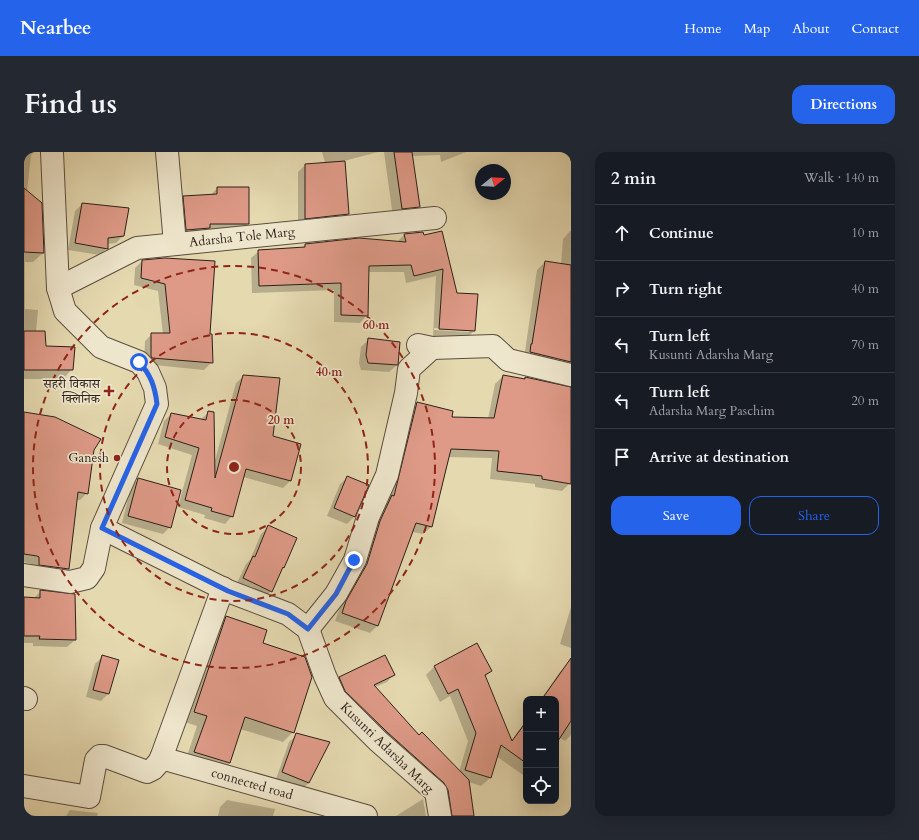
<!DOCTYPE html>
<meta charset="utf-8">
<style>
:root{--surface:#171b24;--page:#242831;--text:#f1f3f6;--muted:#9ea1a6;--line:#363941;--accent:#2563eb}
body{margin:0;font-family:Cardo,"Noto Serif Devanagari",serif;background:var(--page);color:var(--text)}
.controls{position:absolute;right:12px;bottom:12px;display:grid;overflow:hidden;border-radius:8px;box-shadow:0 4px 16px #0002}
.controls button{width:36px;height:36px;display:grid;place-items:center;padding:0;border:0;border-bottom:1px solid var(--line);background:var(--surface);color:var(--text);font:20px sans-serif}
.compass{position:absolute;left:451px;top:12px;width:36px;height:36px;border-radius:50%;background:var(--surface);box-shadow:0 4px 16px #0002;rotate:72deg}
.stop{position:absolute;width:12px;height:12px;margin:-9px;border:3px solid #2563eb;border-radius:50%;background:#fff}
.stop.end{background:#2563eb;border-color:#fff;box-shadow:0 1px 4px #0008}
.list{margin:0;padding:0;list-style:none}
h2{display:flex;justify-content:space-between;align-items:center;height:52px;margin:0;padding:0 16px;font-size:17px}
h2 small{font-size:13px;font-weight:400;color:var(--muted)}
.list li{display:grid;grid-template-columns:26px 1fr auto;gap:12px;align-items:center;box-sizing:border-box;height:56px;padding:0 16px;border-top:1px solid var(--line)}
.list b{display:block;font-size:15px;white-space:nowrap}
.list p{margin:0;font-size:13px;white-space:nowrap;color:var(--muted)}
.list em{font-size:13px;font-style:normal;color:var(--muted)}
.actions{display:flex;gap:8px;padding:12px 16px}
.actions a{flex:1;padding:9px 0;border:1px solid var(--accent);border-radius:12px;text-align:center;font-size:14px;color:var(--accent)}
.actions .main{background:var(--accent);color:#fff}
.icon{flex:none;width:22px;height:22px;fill:none;stroke:currentColor;stroke-width:2;stroke-linecap:round;stroke-linejoin:round}
.map{position:relative;flex:none;width:547px;height:664px;overflow:hidden;border-radius:12px}
header{display:flex;align-items:center;gap:24px;box-sizing:border-box;height:56px;padding:0 20px;background:var(--accent);color:#fff}
header strong{font-size:19px}
nav{display:flex;gap:22px;margin-inline-start:auto;font-size:14px}
.intro{display:flex;align-items:center;justify-content:space-between;box-sizing:border-box;height:96px;padding:0 24px}
h1{margin:0;font-size:28px}
.button{padding:10px 18px;border-radius:12px;background:var(--accent);color:#fff;font-size:14px;font-weight:700}
main{display:flex;gap:24px;padding:0 24px}
aside{flex:1;background:var(--surface);border-radius:12px;box-shadow:0 4px 16px #0002}
.map>svg:first-child{display:block}
.shadow{fill:#0003;fill-rule:evenodd}
.building{fill:#de9a87;stroke:#2c1f19}
.lines{fill:none;stroke-linecap:round;stroke-linejoin:round}
.street-casing{stroke:#5a4e3f;stroke-width:24}
.street{stroke:#eee6cc;stroke-width:22}
.route{stroke:#2563eb;stroke-width:5}
.ring{fill:none;stroke:#8f2418;stroke-width:2;stroke-dasharray:7 5}
.poi-dot{fill:#8f2418;stroke:#eee6cc;stroke-width:1.5}
.labels{text-anchor:middle;dominant-baseline:central;stroke-width:3.5;stroke-linejoin:round;paint-order:stroke}
.street-label{font-size:13px;fill:#2c1f19;stroke:#eee6cc}
.poi-label{font-size:13px;fill:#2c1f19;stroke:#eee6cc;text-anchor:end}
.centre{fill:#8f2418;stroke:#eee6cc;stroke-width:2}
.ring-label{font-size:12px;text-anchor:middle;font-weight:bold;fill:#8f2418;stroke:#eee6cc;stroke-width:3.5;stroke-linejoin:round;paint-order:stroke}
</style>
<header>
<strong>Nearbee</strong>
<nav><a>Home</a><a>Map</a><a>About</a><a>Contact</a></nav>
</header>
<div class="intro"><h1>Find us</h1><a class="button">Directions</a></div>
<main>
<div class="map">
<svg width="547" height="664" viewBox="0 0 547 664">
<rect width="100%" height="100%" fill="#e5d9b0"/>
<filter id="stains"><feTurbulence type="fractalNoise" baseFrequency=".005" numOctaves="4"/><feColorMatrix values="0 0 0 0 .2 0 0 0 0 .09 0 0 0 0 .02 0 0 0 .5 -.17"/></filter>
<radialGradient id="worn" r=".72"><stop offset=".6" stop-color="#630" stop-opacity="0"/><stop offset="1" stop-color="#630" stop-opacity=".3"/></radialGradient>
<g class="shadow">
<polygon points="0,0 10,0 7,3 3,40 19,101 9,110 1,110 1,157 14,158 12,180 21,195 48,217 39,227 0,227"/>
<polygon points="298,0 354,0 320,9 324,62 316,69 274,73 274,20 281,13 301,11"/>
<polygon points="360,0 442,0 417,10 416,3 387,4 395,55 386,64 369,65"/>
<polygon points="193,36 224,71 217,79 155,85 152,52 160,45 186,44"/>
<polygon points="58,52 99,84 92,91 83,92 83,96 76,103 44,98 51,59"/>
<polygon points="546,79 547,80 547,221 499,201 501,199 513,118 521,110 537,113 539,87"/>
<path d="M418,80l14,62 20,1 -2,36 -7,7 -34,-2 3,-60 -30,7 -2,-11h-36l-1,43 -7,8 -26,-1v-32l-82,3 -1,-35 8,-7 43,-3 3,-3 92,-3 7,-7 18,-2 1,4zM410,176l35,2v2l-35,-2z"/>
<polygon points="118,109 190,110 185,183 188,210 180,218 120,212 121,189 128,182 139,182 134,139 110,133 111,116"/>
<polygon points="345,187 373,213 365,220 337,218 335,211 337,195"/>
<polygon points="220,224 266,329 259,336 219,325 208,364 201,372 180,366 181,363 154,355 168,303 134,292 140,269 147,262 177,267 185,260 190,312 212,231"/>
<polygon points="479,224 500,228 502,226 547,236 546,331 538,339 511,335 511,332 466,327 468,306 425,305 407,375 399,382 388,380 354,473 346,481 311,469 315,458 335,421 360,352 364,348 385,259 393,251 426,266 464,267 471,232"/>
<polygon points="0,261 69,297 63,341 56,348 53,348 44,417 37,424 9,420 8,412 0,410"/>
<polygon points="324,325 330,365 323,372 303,364 316,332"/>
<polygon points="114,328 146,375 139,382 98,371 107,335"/>
<polygon points="244,375 259,415 247,439 240,447 212,433 222,412 226,408 237,382"/>
<polygon points="17,439 51,488 43,495 9,494 9,491 0,491 0,446 9,447"/>
<polygon points="547,455 547,496 536,492"/>
<polygon points="202,465 238,492 269,580 259,590 216,577 206,611 195,621 161,610 173,574 161,570 192,476"/>
<polygon points="79,504 84,542 77,549 62,545 71,512"/>
<polygon points="543,513 547,516 547,583 541,589 535,585 532,590 532,547 517,547 535,521"/>
<polygon points="410,515 467,519 461,525 487,589 502,568 502,625 472,604 466,626 457,634 444,630 449,664 420,664 309,533 316,526 370,522 363,530 351,535 395,585 435,620 444,589 426,544 416,550 402,523"/>
<polygon points="273,583 285,631 277,638 252,627 265,590"/>
<polygon points="399,647 402,664 372,664"/>
<polygon points="203,648 251,657 249,664 194,664 196,655"/>
<polygon points="46,658 74,661 73,664 42,664"/>
</g>
<g class="building">
<polygon points="370,0 388,0 396,55 378,57"/>
<polygon points="321,9 325,62 281,67 281,12"/>
<polygon points="193,35 225,35 225,72 186,72 186,76 162,78 159,44 193,42"/>
<polygon points="0,36 18,51 20,101 0,100"/>
<polygon points="58,51 105,56 100,84 84,86 84,97 51,91"/>
<polygon points="418,79 433,141 454,142 451,179 415,177 419,117 390,124 387,113 345,114 344,164 317,163 317,131 235,134 234,98 281,95 281,92 335,86 382,90 380,82 399,80 400,83"/>
<polygon points="141,106 191,109 186,182 188,182 189,211 128,206 127,204 127,181 146,181 141,132 117,126 118,108"/>
<polygon points="521,109 547,113 547,210 506,200 507,192 508,192"/>
<polygon points="0,179 21,179 22,194 51,195 49,218 0,218"/>
<polygon points="344,186 376,190 374,213 344,211 342,203"/>
<polygon points="219,223 256,226 249,284 277,292 267,329 222,317 209,365 187,359 188,356 161,348 175,296 141,285 147,261 182,268 184,259 190,260 191,326"/>
<polygon points="479,223 501,227 501,225 547,235 547,332 518,327 518,324 473,319 475,299 427,297 408,375 392,371 354,474 318,461 322,449 343,412 356,369 368,343 370,344 393,250 429,259 428,265 470,266"/>
<polygon points="0,260 31,265 77,287 70,298 64,342 54,340 45,417 15,413 15,405 13,404 0,402"/>
<polygon points="323,324 345,333 331,365 310,356"/>
<polygon points="114,326 157,338 147,376 104,364"/>
<polygon points="244,373 273,386 260,416 259,415 248,440 219,426 229,404 231,405"/>
<polygon points="16,438 51,442 52,488 15,487 16,484 0,484 0,445 16,446"/>
<polygon points="202,464 243,478 239,491 281,505 288,525 270,581 221,565 206,611 170,600 183,564 170,560"/>
<polygon points="453,491 468,519 461,523 488,589 502,570 502,611 477,593 467,626 441,618 452,581 434,537 424,542 410,514"/>
<polygon points="78,503 95,508 85,542 69,538"/>
<polygon points="361,503 371,523 350,533 395,583 398,580 445,628 450,664 428,664 424,638 420,631 363,580 321,539 315,525"/>
<polygon points="547,506 547,569 532,592 532,547 518,547"/>
<polygon points="272,581 306,590 285,631 258,620"/>
</g>
<g class="lines">
<g class="street-casing">
<g id="street">
<polyline points="143,0 151,92"/>
<polyline points="34,136 113,96 411,66"/>
<polyline points="394,193 408,196 469,194 484,208 547,223"/>
<polyline points="78,376 204,439 264,462 284,477 301,524 311,546 354,589 412,640 416,664"/>
<polyline points="0,423 46,430 63,426 70,416 78,376 133,252 131,236 124,220 115,210 77,195 41,159 34,136 28,0"/>
<polyline points="284,477 312,442 331,408 344,365 363,323 382,241 385,217 408,196"/>
<polyline points="0,546 2,547"/>
<polyline points="137,606 342,664"/>
<polyline points="0,634 65,645 72,608 76,604 80,604 123,620 129,617 136,609 199,436"/>
</g>
</g>
<use href="#street" class="street"/>
</g>
<g class="lines">
<path class="route" d="M115,210c12,13 16,25 18,42l-55,124 126,63 60,23 20,15 28,-35 18,-34"/>
</g>
<g class="ring">
<circle cx="210" cy="315" r="67"/>
<circle cx="210" cy="315" r="134"/>
<circle cx="210" cy="315" r="201"/>
</g>
<g class="poi-dot">
<path d="M83 233h4v4h4v4h-4v4h-4v-4h-4v-4h4z"/>
<circle cx="93" cy="306" r="4"/>
</g>
<g class="labels">
<g class="street-label">
<text transform="translate(218 85) rotate(-6)">Adarsha Tole Marg</text>
<text transform="translate(363 596) rotate(44)">Kusunti Adarsha Marg</text>
<text transform="translate(228 632) rotate(16)">connected road</text>
</g>
<g class="poi-label">
<text x="76" y="232">सहरी विकास<tspan x="76" dy="15">क्लिनिक</tspan></text>
<text x="85" y="306">Ganesh</text>
</g>
</g>
<circle cx="210" cy="315" r="6" class="centre"/>
<g class="ring-label">
<text x="352" y="177">60 m</text>
<text x="305" y="224">40 m</text>
<text x="257" y="272">20 m</text>
</g>
<rect width="100%" height="100%" filter="url(#stains)"/>
<rect width="100%" height="100%" fill="url(#worn)"/>
</svg>
<div class="controls">
<button>+</button>
<button>−</button>
<button><svg class="icon" aria-label="locate" viewBox="0 0 24 24"><circle cx="12" cy="12" r="6"/><path d="M12 2v4M12 18v4M2 12h4M18 12h4"/></svg></button>
</div>
<svg class="compass" viewBox="-18 -18 36 36"><path d="M0-13l5 13h-10z" fill="#e53935"/><path d="M0 13l5-13h-10z" fill="#9ea1a6"/></svg>
<div class="stop" style="left:115px;top:210px"></div>
<div class="stop end" style="left:330px;top:408px"></div>
</div>
<aside>
<h2>2 min<small>Walk · 140 m</small></h2>
<ul class="list">
<li><svg class="icon" aria-label="ahead" viewBox="0 0 24 24"><path d="M12 20V5M6 11l6-6 6 6"/></svg><div><b>Continue</b></div><em>10 m</em></li>
<li><svg class="icon" aria-label="right" viewBox="0 0 24 24"><path d="M7 20v-9h11M14 6l5 5-5 5"/></svg><div><b>Turn right</b></div><em>40 m</em></li>
<li><svg class="icon" aria-label="left" viewBox="0 0 24 24"><path d="M17 20v-9H6M10 6l-5 5 5 5"/></svg><div><b>Turn left</b><p>Kusunti Adarsha Marg</p></div><em>70 m</em></li>
<li><svg class="icon" aria-label="left" viewBox="0 0 24 24"><path d="M17 20v-9H6M10 6l-5 5 5 5"/></svg><div><b>Turn left</b><p>Adarsha Marg Paschim</p></div><em>20 m</em></li>
<li><svg class="icon" aria-label="arrive" viewBox="0 0 24 24"><path d="M6 21V4h12l-3 4 3 4H6"/></svg><div><b>Arrive at destination</b></div></li>
</ul>
<div class="actions"><a class="main">Save</a><a>Share</a></div>
</aside>
</main>
